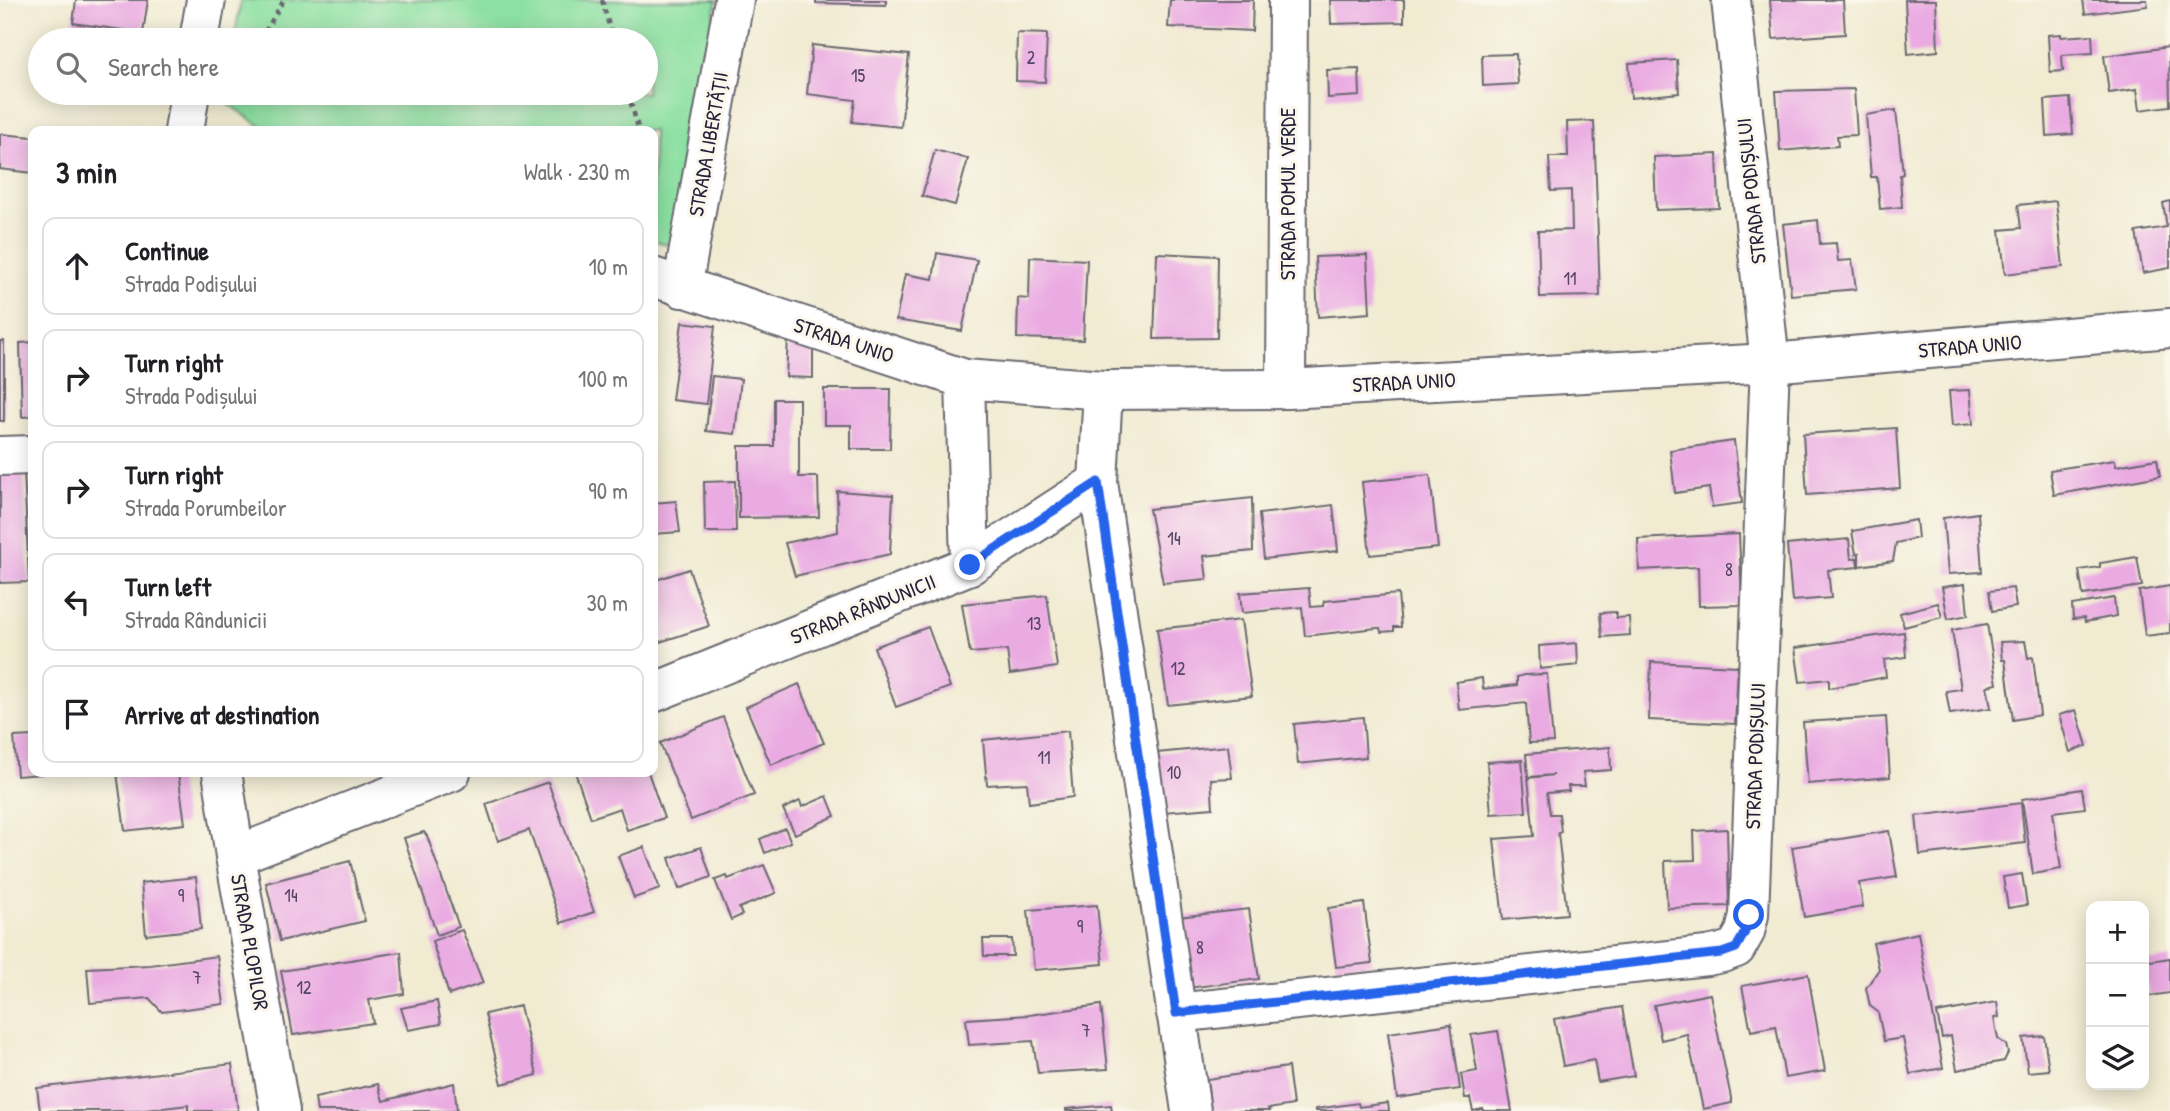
<!DOCTYPE html>
<meta charset="utf-8">
<style>
:root{--surface:#fff;--page:#f6f6f6;--text:#202124;--muted:#757577;--line:#e0e0e0}
body{margin:0;font-family:"Patrick Hand",sans-serif;background:var(--page);color:var(--text)}
.controls{position:absolute;right:21px;bottom:21px;display:grid;overflow:hidden;border-radius:14px;box-shadow:0 4px 18px #0003}
.controls button{width:63px;height:63px;display:grid;place-items:center;padding:0;border:0;border-bottom:2px solid var(--line);background:var(--surface);color:var(--text);font:35px sans-serif}
.stop{position:absolute;width:21px;height:21px;margin:-16px;border:5px solid #2563eb;border-radius:50%;background:#fff}
.stop.end{background:#2563eb;border-color:#fff;box-shadow:0 2px 7px #0008}
.list{margin:0;padding:0;list-style:none}
h2{display:flex;justify-content:space-between;align-items:center;height:91px;margin:0;padding:0 28px;font-size:30px}
h2 small{font-size:23px;font-weight:400;color:var(--muted)}
.list li{display:grid;grid-template-columns:46px 1fr auto;gap:21px;align-items:center;box-sizing:border-box;height:98px;margin:0 14px 14px;padding:0 14px;border:2px solid var(--line);border-radius:14px}
.list b{display:block;font-size:26px;white-space:nowrap}
.list p{margin:0;font-size:23px;white-space:nowrap;color:var(--muted)}
.list em{font-size:23px;font-style:normal;color:var(--muted)}
.icon{flex:none;width:38px;height:38px;fill:none;stroke:currentColor;stroke-width:2;stroke-linecap:round;stroke-linejoin:round}
.map{position:relative;flex:none;width:2170px;height:1111px;overflow:hidden}
.search{position:absolute;background:var(--surface);box-shadow:0 4px 18px #0003;left:28px;top:28px;width:630px;height:77px;display:flex;align-items:center;gap:18px;box-sizing:border-box;padding:0 24px;border-radius:38px;color:var(--muted);font-size:26px}
.panel{position:absolute;background:var(--surface);box-shadow:0 4px 18px #0003;left:28px;top:126px;width:630px;height:651px;border-radius:14px}
.map>svg:first-child{display:block}
.green{fill:#8ce0a2;stroke:#57816e;stroke-width:2}
.building{fill:#eaaae2}
.lines{fill:none;stroke-linecap:round;stroke-linejoin:round}
.minor-casing{stroke:#6a6870;stroke-width:42}
.path{stroke:#6a6870;stroke-width:4.5;stroke-dasharray:5 5;stroke-linecap:butt}
.minor{stroke:#fff;stroke-width:38}
.route{stroke:#2563eb;stroke-width:9}
.labels{text-anchor:middle;dominant-baseline:central;stroke-width:6;stroke-linejoin:round;paint-order:stroke}
.number-label{font-size:18px;fill:#544465}
.street-label{font-size:21px;fill:#22223b;stroke:#fbf7ec}
</style>
<div class="map">
<svg width="2170" height="1111" viewBox="0 0 2170 1111">
<rect width="100%" height="100%" fill="#fbf7ec"/>
<filter id="ink" filterUnits="userSpaceOnUse"><feTurbulence type="fractalNoise" baseFrequency=".0143" numOctaves="2"/><feDisplacementMap in="SourceGraphic" scale="14" xChannelSelector="R" yChannelSelector="G"/><feConvolveMatrix kernelMatrix="1 2 1 2 8 2 1 2 1" color-interpolation-filters="sRGB"/></filter>
<filter id="wash" filterUnits="userSpaceOnUse"><feTurbulence type="fractalNoise" baseFrequency=".00686" numOctaves="4" result="noise"/><feDisplacementMap in="SourceGraphic" scale="28" xChannelSelector="R" yChannelSelector="G"/><feGaussianBlur stdDeviation="1.57" result="paint"/><feColorMatrix in="noise" values="0 0 0 0 0 0 0 0 0 0 0 0 0 0 0 0 0 1.4 0 .05"/><feComposite in="paint" operator="in"/></filter>
<g filter="url(#wash)">
<rect width="100%" height="100%" fill="#f1ebd2"/>
<polygon class="green" points="241,0 717,0 671,246 653,240 653,131 268,131 224,101 225,93 646,93 646,40 234,40"/>
<g id="blocks">
<g class="building">
<polygon points="76,0 148,0 143,33 73,23"/>
<polygon points="816,0 886,0 886,5 816,3"/>
<polygon points="1170,0 1253,0 1252,31 1168,27"/>
<polygon points="1330,0 1404,0 1404,22 1331,24"/>
<polygon points="1770,0 1843,0 1845,34 1773,39"/>
<polygon points="1905,0 1936,0 1938,51 1908,54"/>
<polygon points="2083,0 2147,0 2148,6 2085,14"/>
<polygon points="1017,33 1047,34 1045,82 1016,81"/>
<polygon points="2061,34 2061,37 2092,35 2093,53 2062,55 2063,71 2050,72 2048,35"/>
<polygon points="812,45 909,55 901,127 852,122 855,100 807,94"/>
<polygon points="2169,47 2170,106 2140,110 2137,89 2109,93 2104,56"/>
<polygon points="1516,54 1518,84 1483,86 1482,55"/>
<polygon points="1677,60 1679,93 1631,98 1629,63"/>
<polygon points="1359,69 1360,96 1328,98 1327,70"/>
<polygon points="1854,89 1857,135 1837,136 1838,146 1780,151 1776,91"/>
<polygon points="2070,98 2073,134 2047,136 2045,100"/>
<polygon points="1896,110 1903,174 1900,175 1902,207 1880,209 1877,177 1871,177 1866,115"/>
<polygon points="1594,121 1600,296 1540,297 1538,231 1572,230 1571,190 1551,191 1549,157 1568,157 1567,122"/>
<polygon points="0,134 33,137 33,173 0,169"/>
<polygon points="935,150 968,159 955,205 922,196"/>
<polygon points="1717,154 1719,208 1656,210 1654,157"/>
<polygon points="2056,201 2063,267 2005,274 2000,230 2021,228 2018,205"/>
<polygon points="2170,201 2170,268 2143,273 2136,232 2167,227 2163,203"/>
<polygon points="1818,220 1820,244 1836,243 1838,261 1852,260 1856,289 1791,295 1783,224"/>
<polygon points="937,253 977,260 962,331 896,320 905,274 933,279"/>
<polygon points="1157,253 1218,256 1217,338 1154,339"/>
<polygon points="1367,255 1370,313 1318,317 1315,257"/>
<polygon points="1030,257 1087,260 1083,340 1017,338 1018,298 1029,299"/>
<polygon points="682,322 715,326 706,404 672,400"/>
<polygon points="788,337 813,350 813,378 786,377"/>
<rect x="0" y="341" width="4" height="80"/>
<polygon points="33,342 33,416 22,417 20,343"/>
<polygon points="712,376 741,379 735,434 706,431"/>
<polygon points="824,389 891,389 890,449 851,449 851,425 824,425"/>
<polygon points="1970,390 1973,424 1952,426 1949,391"/>
<polygon points="774,399 799,399 799,477 818,477 819,517 739,518 739,446 774,446"/>
<polygon points="1896,428 1900,488 1807,495 1803,434"/>
<polygon points="1734,441 1742,503 1712,507 1709,488 1675,493 1670,450"/>
<polygon points="2157,459 2160,476 2054,495 2050,470 2115,460 2116,466"/>
<polygon points="24,469 29,582 0,583 0,470"/>
<polygon points="1430,475 1438,548 1370,555 1362,482"/>
<polygon points="735,481 736,532 705,532 704,482"/>
<polygon points="837,491 893,495 890,554 795,576 785,543 838,532"/>
<polygon points="1252,498 1253,551 1204,556 1207,579 1163,583 1149,509"/>
<polygon points="676,501 680,532 653,534 653,503"/>
<polygon points="1333,505 1338,551 1264,559 1259,514"/>
<polygon points="1978,513 1982,572 1948,574 1943,518"/>
<polygon points="1916,520 1918,538 1896,543 1893,561 1859,566 1859,553 1856,554 1852,531"/>
<polygon points="1739,534 1742,605 1699,606 1698,567 1639,570 1638,539"/>
<polygon points="1849,539 1851,559 1857,558 1858,567 1828,570 1831,598 1792,601 1787,545"/>
<polygon points="2137,557 2142,586 2083,595 2079,570 2100,567 2100,563 2107,562"/>
<polygon points="689,569 709,626 654,644 653,581"/>
<polygon points="1965,584 1968,615 1948,619 1942,587"/>
<polygon points="2170,586 2170,633 2145,636 2139,591"/>
<polygon points="1309,588 1311,607 1323,606 1324,601 1398,594 1401,627 1394,627 1394,631 1381,632 1380,628 1377,628 1305,636 1302,607 1242,613 1240,593"/>
<polygon points="2013,588 2016,607 1992,611 1989,591"/>
<polygon points="1047,595 1057,667 1010,674 1007,650 970,653 962,604"/>
<polygon points="2114,598 2116,616 2085,622 2084,618 2073,619 2072,605"/>
<polygon points="1938,603 1942,617 1904,627 1900,613"/>
<polygon points="1616,612 1616,618 1629,617 1630,635 1602,637 1600,613"/>
<polygon points="1241,620 1252,696 1168,705 1157,629"/>
<polygon points="1987,624 1997,684 1987,686 1991,708 1950,714 1946,691 1961,689 1952,630"/>
<polygon points="928,627 950,687 896,707 874,647"/>
<polygon points="1904,632 1906,657 1884,660 1886,677 1829,688 1829,679 1800,682 1795,648"/>
<polygon points="2025,641 2028,658 2033,657 2040,715 2013,720 2005,660 2002,660 2000,642"/>
<polygon points="1577,643 1578,665 1540,669 1539,646"/>
<polygon points="1651,662 1738,666 1735,724 1649,720"/>
<polygon points="1547,674 1553,742 1529,743 1526,703 1459,710 1456,682 1482,678 1483,689 1517,685 1517,677 1524,675"/>
<polygon points="799,684 824,743 771,765 746,707"/>
<polygon points="2076,710 2087,746 2070,752 2059,715"/>
<polygon points="723,717 754,795 691,820 660,743"/>
<polygon points="1363,717 1366,757 1298,764 1294,724"/>
<polygon points="1886,717 1890,777 1808,784 1803,722"/>
<polygon points="1068,731 1073,797 1029,803 1027,783 987,785 983,740"/>
<polygon points="33,736 33,772 42,772 42,774 17,776 14,737"/>
<polygon points="1228,746 1232,778 1211,779 1213,808 1163,812 1157,753"/>
<polygon points="1610,747 1611,770 1583,772 1585,786 1568,786 1569,791 1547,793 1550,814 1559,814 1561,832 1558,833 1567,914 1503,920 1494,839 1534,836 1528,778 1554,775 1528,777 1526,754"/>
<polygon points="1522,760 1526,812 1491,814 1487,762"/>
<polygon points="127,772 178,772 185,824 125,831 117,773"/>
<polygon points="575,772 648,772 664,818 627,830 620,808 591,818"/>
<polygon points="548,782 594,912 561,923 529,830 498,841 486,804"/>
<polygon points="2082,789 2085,808 2053,812 2061,869 2033,874 2022,799"/>
<polygon points="827,796 835,816 795,834 783,809 800,801 802,807"/>
<polygon points="2021,803 2025,843 1920,855 1916,816"/>
<polygon points="785,828 791,842 765,853 760,839"/>
<polygon points="1727,829 1729,906 1667,908 1665,861 1695,860 1694,831"/>
<polygon points="1889,831 1897,877 1859,883 1863,907 1804,917 1792,847"/>
<polygon points="424,832 427,836 459,927 437,935 404,838"/>
<polygon points="644,847 660,889 634,898 618,856"/>
<polygon points="701,847 711,877 679,889 669,858"/>
<polygon points="350,861 365,921 280,941 266,883"/>
<polygon points="764,865 776,893 739,908 742,915 731,920 715,880 727,876 728,879"/>
<polygon points="2022,874 2027,905 2008,908 2003,877"/>
<polygon points="196,877 201,929 146,935 141,883"/>
<polygon points="1364,903 1372,963 1336,967 1328,908"/>
<polygon points="1097,905 1103,964 1034,970 1028,910"/>
<polygon points="1249,909 1259,979 1188,988 1178,917"/>
<polygon points="462,930 483,983 449,995 432,941"/>
<polygon points="1918,933 1943,1068 1910,1074 1903,1038 1884,1041 1878,1012 1870,1006 1866,988 1879,969 1873,943"/>
<polygon points="983,939 1012,939 1013,956 984,956"/>
<polygon points="401,952 404,994 369,1000 373,1023 293,1035 281,971"/>
<polygon points="217,956 224,1004 162,1012 149,998 90,1003 87,968 150,965"/>
<polygon points="2170,958 2170,993 2149,996 2144,962"/>
<polygon points="1808,974 1825,1071 1785,1078 1776,1026 1751,1031 1742,986"/>
<polygon points="1710,994 1732,1103 1703,1109 1687,1034 1661,1040 1654,1005"/>
<polygon points="437,1001 441,1024 408,1030 401,1008"/>
<polygon points="1997,1002 1999,1017 1994,1018 1998,1039 2006,1045 2008,1053 2004,1061 1957,1070 1951,1036 1942,1038 1937,1013"/>
<polygon points="1101,1005 1108,1069 1038,1073 1033,1041 969,1045 966,1019 1029,1015"/>
<polygon points="520,1006 537,1075 502,1084 485,1014"/>
<polygon points="1622,1007 1634,1076 1598,1082 1594,1060 1563,1066 1554,1019"/>
<polygon points="1451,1024 1460,1089 1397,1098 1388,1033"/>
<polygon points="1498,1031 1512,1111 1483,1111 1483,1109 1473,1111 1470,1098 1465,1098 1461,1074 1477,1071 1471,1035"/>
<polygon points="2044,1036 2049,1070 2028,1072 2023,1038"/>
<polygon points="232,1064 238,1111 188,1111 188,1105 137,1111 40,1111 37,1088"/>
<polygon points="1288,1067 1293,1105 1268,1109 1269,1111 1211,1111 1207,1079"/>
<polygon points="454,1083 457,1111 317,1111 315,1098 378,1084 383,1101"/>
<polygon points="1358,1103 1359,1107 1388,1103 1389,1111 1315,1111 1315,1109"/>
<polygon points="1111,1105 1112,1111 1066,1111 1066,1109"/>
</g>
</g>
</g>
<g filter="url(#ink)">
<use href="#blocks" fill-opacity="0" stroke="#6a6870" stroke-width="2"/>
<g class="lines">
<g class="minor-casing">
<g id="minor">
<polyline points="199,40 206,0"/>
<polyline points="184,131 190,93"/>
<polyline points="653,277 965,379 1103,390 1286,389 1770,363 2170,328"/>
<polyline points="682,288 734,0"/>
<polyline points="965,379 970,565"/>
<polyline points="1286,389 1288,0"/>
<polyline points="1103,390 1098,482 1191,1111"/>
<polyline points="0,456 33,455"/>
<polyline points="653,693 970,565 1098,482"/>
<polyline points="222,772 235,856 280,1111"/>
<polyline points="235,856 451,772"/>
<polyline points="1176,1013 1707,956 1722,953 1736,948 1745,932 1749,915 1770,363 1731,0"/>
</g>
</g>
<g class="path">
<polyline points="602,0 613,40"/>
<polyline points="260,40 284,0"/>
<polyline points="628,93 639,131"/>
<polyline points="653,180 657,196"/>
</g>
<use href="#minor" class="minor"/>
</g>
</g>
<g class="lines" filter="url(#ink)">
<polyline class="route" points="970,565 1098,482 1176,1013 1722,953 1736,948 1745,932 1749,915"/>
</g>
<g class="labels">
<g class="number-label">
<text x="1031" y="57">2</text>
<text x="858" y="75">15</text>
<text x="1570" y="278">11</text>
<text x="1174" y="538">14</text>
<text x="1729" y="569">8</text>
<text x="1034" y="623">13</text>
<text x="1178" y="668">12</text>
<text x="1044" y="757">11</text>
<text x="1174" y="772">10</text>
<text x="181" y="895">9</text>
<text x="291" y="895">14</text>
<text x="1080" y="926">9</text>
<text x="1200" y="947">8</text>
<text x="197" y="977">7</text>
<text x="304" y="987">12</text>
<text x="1086" y="1030">7</text>
</g>
<g class="street-label">
<text transform="translate(708 144) rotate(-80)">STRADA LIBERTĂȚII</text>
<text transform="translate(1751 191) rotate(-96)">STRADA PODIȘULUI</text>
<text transform="translate(1287 194) rotate(-90)">STRADA POMUL VERDE</text>
<text transform="translate(844 340) rotate(18)">STRADA UNIO</text>
<text transform="translate(1970 346) rotate(-5)">STRADA UNIO</text>
<text transform="translate(1404 382) rotate(-3)">STRADA UNIO</text>
<text transform="translate(863 609) rotate(-22)">STRADA RÂNDUNICII</text>
<text transform="translate(1755 756) rotate(-88)">STRADA PODIȘULUI</text>
<text transform="translate(250 942) rotate(80)">STRADA PLOPILOR</text>
</g>
</g>
</svg>
<div class="controls">
<button>+</button>
<button>−</button>
<button><svg class="icon" aria-label="layers" viewBox="0 0 24 24"><path d="M12 4l9 5-9 5-9-5zM3 14l9 5 9-5"/></svg></button>
</div>
<div class="stop" style="left:1749px;top:915px"></div>
<div class="stop end" style="left:970px;top:565px"></div>
<div class="search"><svg class="icon" aria-label="search" viewBox="0 0 24 24"><circle cx="10" cy="10" r="6"/><path d="M15 15l6 6"/></svg>Search here</div>
<section class="panel">
<h2>3 min<small>Walk · 230 m</small></h2>
<ul class="list">
<li><svg class="icon" aria-label="ahead" viewBox="0 0 24 24"><path d="M12 20V5M6 11l6-6 6 6"/></svg><div><b>Continue</b><p>Strada Podișului</p></div><em>10 m</em></li>
<li><svg class="icon" aria-label="right" viewBox="0 0 24 24"><path d="M7 20v-9h11M14 6l5 5-5 5"/></svg><div><b>Turn right</b><p>Strada Podișului</p></div><em>100 m</em></li>
<li><svg class="icon" aria-label="right" viewBox="0 0 24 24"><path d="M7 20v-9h11M14 6l5 5-5 5"/></svg><div><b>Turn right</b><p>Strada Porumbeilor</p></div><em>90 m</em></li>
<li><svg class="icon" aria-label="left" viewBox="0 0 24 24"><path d="M17 20v-9H6M10 6l-5 5 5 5"/></svg><div><b>Turn left</b><p>Strada Rândunicii</p></div><em>30 m</em></li>
<li><svg class="icon" aria-label="arrive" viewBox="0 0 24 24"><path d="M6 21V4h12l-3 4 3 4H6"/></svg><div><b>Arrive at destination</b></div></li>
</ul>
</section>
</div>
